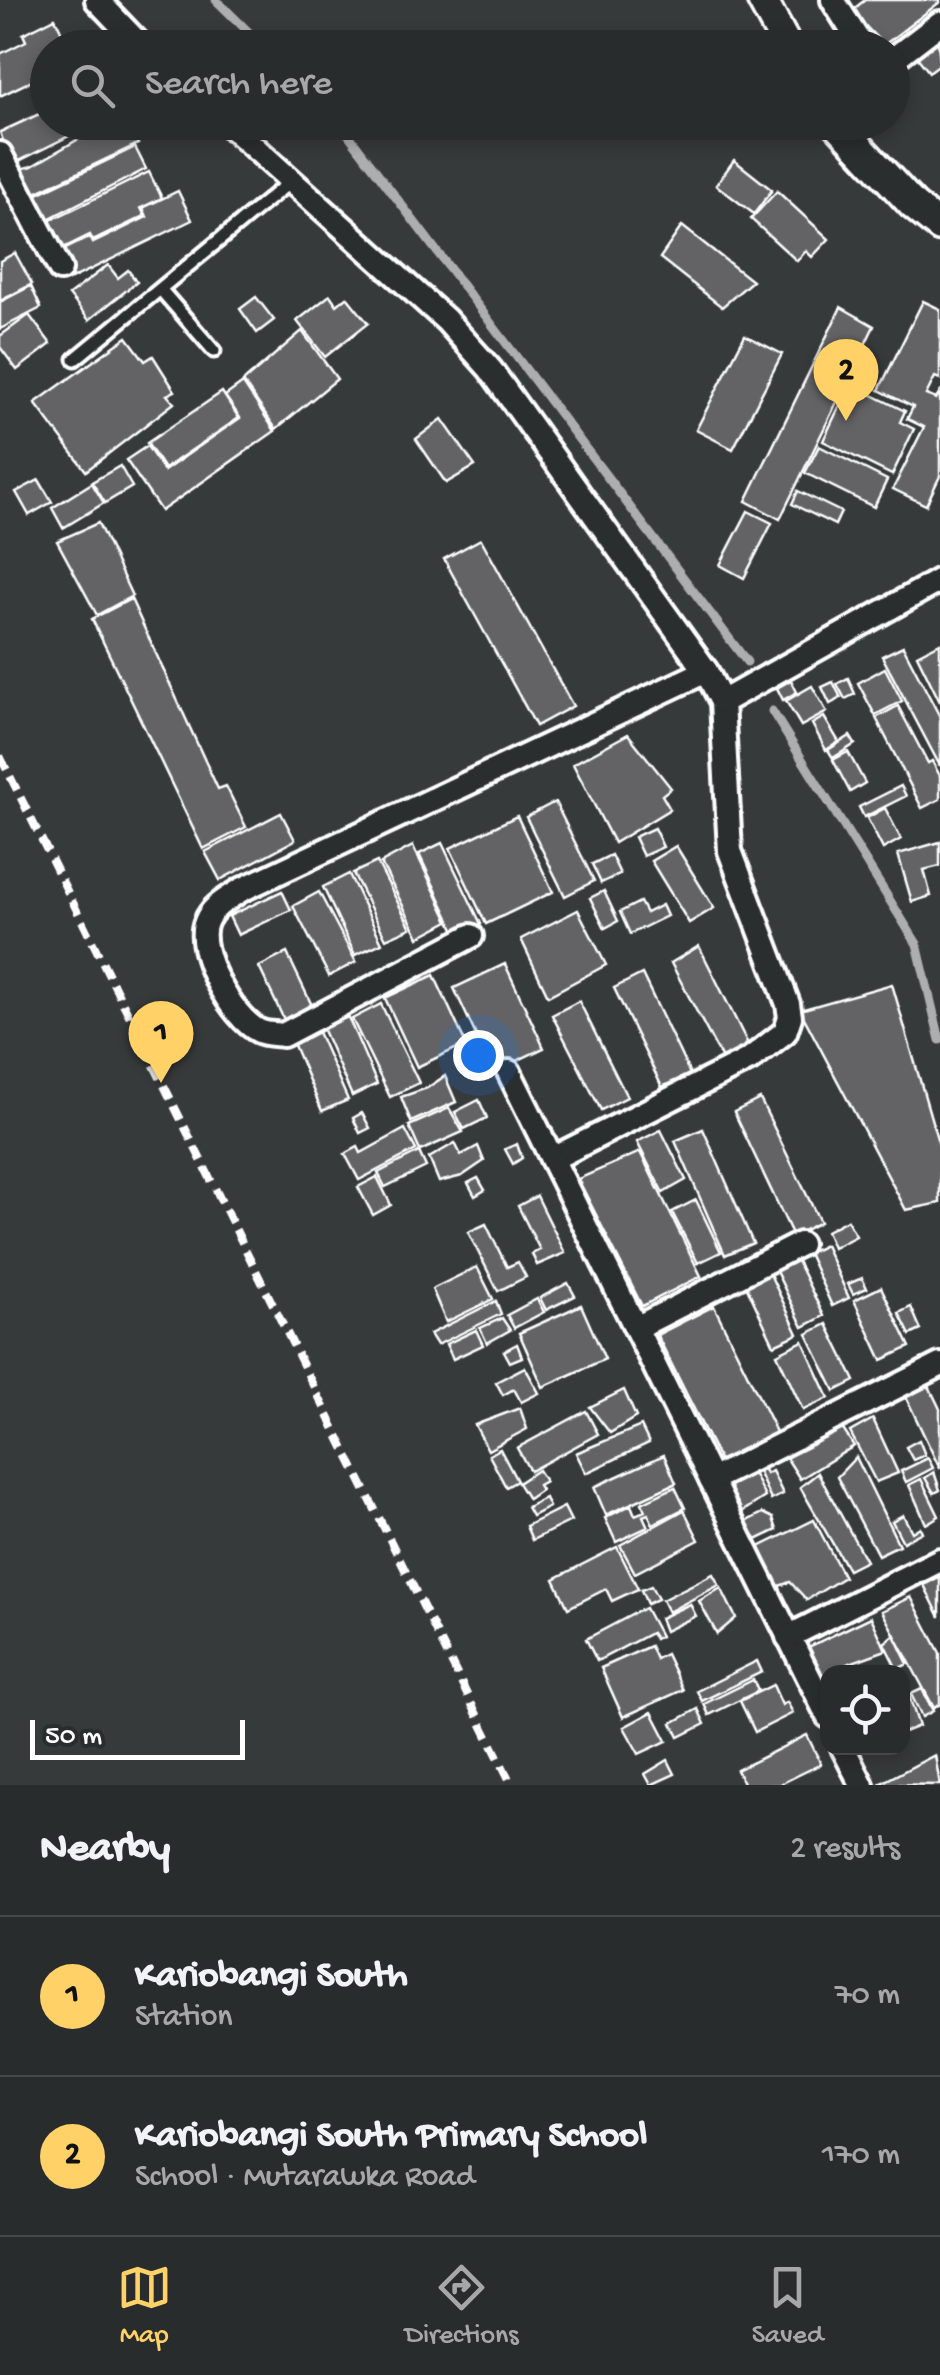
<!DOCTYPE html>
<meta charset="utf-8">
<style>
:root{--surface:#292c2c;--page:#313434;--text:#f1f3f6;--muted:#a5a7a9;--line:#454848;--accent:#ffd166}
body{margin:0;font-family:"Gochi Hand",sans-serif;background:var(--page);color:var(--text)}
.controls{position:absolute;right:30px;bottom:30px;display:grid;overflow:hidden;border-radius:20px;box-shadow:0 5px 15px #0003}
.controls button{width:90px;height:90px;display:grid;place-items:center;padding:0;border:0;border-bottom:2px solid var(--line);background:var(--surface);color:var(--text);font:50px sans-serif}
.scale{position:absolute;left:30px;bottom:25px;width:215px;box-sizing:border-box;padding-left:10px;border:5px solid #fff;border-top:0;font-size:28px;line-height:35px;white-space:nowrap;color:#fff;-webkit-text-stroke:8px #2a2d2e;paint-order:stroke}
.you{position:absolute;left:478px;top:1055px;width:35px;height:35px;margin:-25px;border:8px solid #fff;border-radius:50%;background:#1a73e8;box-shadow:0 0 0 15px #1a73e833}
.badge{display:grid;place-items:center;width:65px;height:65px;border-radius:50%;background:var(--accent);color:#111;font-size:32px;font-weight:700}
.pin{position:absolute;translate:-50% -82px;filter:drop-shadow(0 2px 5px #0008)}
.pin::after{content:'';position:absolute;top:52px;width:35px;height:30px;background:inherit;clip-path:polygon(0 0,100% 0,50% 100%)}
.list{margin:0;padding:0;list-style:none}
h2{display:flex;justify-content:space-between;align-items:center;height:130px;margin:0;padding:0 40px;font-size:42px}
h2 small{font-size:32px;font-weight:400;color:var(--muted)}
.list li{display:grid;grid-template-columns:65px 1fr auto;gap:30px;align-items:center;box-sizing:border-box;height:160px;padding:0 40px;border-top:2px solid var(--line)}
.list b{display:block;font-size:38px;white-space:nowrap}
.list p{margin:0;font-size:32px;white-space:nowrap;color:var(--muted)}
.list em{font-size:32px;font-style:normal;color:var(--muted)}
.icon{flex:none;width:55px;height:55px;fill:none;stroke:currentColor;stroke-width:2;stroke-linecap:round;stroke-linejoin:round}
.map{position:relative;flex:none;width:940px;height:1785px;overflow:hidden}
.search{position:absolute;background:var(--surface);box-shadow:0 5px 15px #0003;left:30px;right:30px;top:30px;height:110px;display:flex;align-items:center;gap:25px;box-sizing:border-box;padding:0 35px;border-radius:55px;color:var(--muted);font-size:38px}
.sheet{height:450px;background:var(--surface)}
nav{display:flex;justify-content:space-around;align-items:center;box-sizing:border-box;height:140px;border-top:2px solid var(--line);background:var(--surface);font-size:28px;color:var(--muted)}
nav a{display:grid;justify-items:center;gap:5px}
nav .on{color:var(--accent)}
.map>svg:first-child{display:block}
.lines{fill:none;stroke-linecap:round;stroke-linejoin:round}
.stream{stroke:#adaeaf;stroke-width:9}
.building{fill:#636465;stroke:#fff;stroke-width:2.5}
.service-casing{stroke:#fff;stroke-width:19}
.minor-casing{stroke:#fff;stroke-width:30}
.tertiary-casing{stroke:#fff;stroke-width:35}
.service{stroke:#2a2d2e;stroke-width:11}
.minor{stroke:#2a2d2e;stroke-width:22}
.tertiary{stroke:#2a2d2e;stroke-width:28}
.rail{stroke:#fff;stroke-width:8;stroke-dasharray:15 8;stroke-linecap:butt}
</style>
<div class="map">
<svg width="940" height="1785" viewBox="0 0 940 1785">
<rect width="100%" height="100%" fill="#373a3b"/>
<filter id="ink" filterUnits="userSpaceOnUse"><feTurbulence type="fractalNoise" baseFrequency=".01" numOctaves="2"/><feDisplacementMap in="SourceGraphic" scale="20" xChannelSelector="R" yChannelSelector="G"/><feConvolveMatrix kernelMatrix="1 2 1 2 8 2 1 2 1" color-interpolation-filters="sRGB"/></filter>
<g filter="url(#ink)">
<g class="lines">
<g class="stream">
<polyline points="216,0 265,48"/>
<polyline points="339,122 747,662"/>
<polyline points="772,711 917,944 940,1040"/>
</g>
</g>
<g class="building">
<polygon points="865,0 940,0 940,2 884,45 851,11"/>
<polygon points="55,18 69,48 48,48 48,73 0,96 0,54 26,41 23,34"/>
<polygon points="938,41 940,64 929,72 917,57"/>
<polygon points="48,110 48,122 97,122 11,165 0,132"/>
<polygon points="108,122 126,122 138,144 27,197 16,170 32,166"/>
<polygon points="135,147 146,169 42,222 29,198"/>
<polygon points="734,160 772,190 754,214 716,185"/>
<polygon points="149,172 162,198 141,208 145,216 93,241 90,235 57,251 43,224"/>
<polygon points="178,191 192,220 71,279 59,252 90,237 93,243 147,217 143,208"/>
<polygon points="777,191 829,239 812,257 806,251 797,261 751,219"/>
<polygon points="682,226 752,281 722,307 660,258"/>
<polygon points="15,253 32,284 0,301 0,261"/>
<polygon points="108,265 118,278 128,270 137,282 89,320 69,295"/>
<polygon points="31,286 41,308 0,329 0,302"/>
<polygon points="330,295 337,305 347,297 368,323 325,357 297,321"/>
<polygon points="256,297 274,320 257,333 240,309"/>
<polygon points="923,301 940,309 940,379 935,377 926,395 936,399 940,393 940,476 926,505 893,489 924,427 907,419 913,407 879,390"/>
<polygon points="841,307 874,326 780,519 746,501"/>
<polygon points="29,315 51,344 17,370 0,347 0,336"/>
<polygon points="302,331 337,379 276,429 243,382"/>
<polygon points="745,335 782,354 733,449 696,430"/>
<polygon points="127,337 145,361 153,356 175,391 167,395 174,403 86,471 35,403"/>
<polygon points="243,383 275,431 161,511 126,460 147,446 164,471 240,418 225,396"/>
<polygon points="850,384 905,411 900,422 914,429 892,475 823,441"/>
<polygon points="222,392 239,418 164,469 147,443"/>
<polygon points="442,419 475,466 446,483 416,439"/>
<polygon points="819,446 887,480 874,507 805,473"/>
<polygon points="120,466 132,487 105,503 92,482"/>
<polygon points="39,480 52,502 29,515 16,492"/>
<polygon points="92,483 104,503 63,528 52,508"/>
<polygon points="798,491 841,512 835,525 792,504"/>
<polygon points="748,511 772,523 744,578 720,565"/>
<polygon points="98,523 132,596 97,615 57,541"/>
<polygon points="481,539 573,706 536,726 444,559"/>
<polygon points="131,599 218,789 226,786 246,827 203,849 92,619"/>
<polygon points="940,643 940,702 917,655"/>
<polygon points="903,646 940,717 940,766 882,656"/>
<polygon points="885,668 902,701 875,715 858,683"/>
<polygon points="848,678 855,694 845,699 837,684"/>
<polygon points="791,680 797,692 783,700 777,688"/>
<polygon points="833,682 841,698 830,704 822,687"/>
<polygon points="812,686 827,712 801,726 786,701"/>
<polygon points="898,706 928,763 932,761 940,776 940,799 922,808 876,718"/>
<polygon points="824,717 839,742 826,750 812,724"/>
<polygon points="628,734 671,788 662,795 670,809 614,843 573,764"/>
<polygon points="850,736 855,744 833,758 828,750"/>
<polygon points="848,752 865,783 850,792 833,760"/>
<polygon points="901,786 906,796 864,817 859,807"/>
<polygon points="555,802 594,881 565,896 526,817"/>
<polygon points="885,808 901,839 883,849 867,818"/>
<polygon points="281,813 295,840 220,880 205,852"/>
<polygon points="517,816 553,892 486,924 450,848"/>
<polygon points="654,828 663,847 643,856 634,837"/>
<polygon points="940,842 940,866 924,870 931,896 912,902 898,854"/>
<polygon points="442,843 481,924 457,935 419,854"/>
<polygon points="413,846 449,921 419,937 381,863"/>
<polygon points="676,846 714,908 689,923 651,861"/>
<polygon points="611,855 620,874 601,883 592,864"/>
<polygon points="377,862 411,928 386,939 353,873"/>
<polygon points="349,874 382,943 355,955 323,887"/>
<polygon points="282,891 291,910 238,935 229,916"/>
<polygon points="604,891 618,921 605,928 590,898"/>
<polygon points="319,892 356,962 329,976 293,906"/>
<polygon points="640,902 646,913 662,905 667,916 630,934 620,912"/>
<polygon points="578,910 606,965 548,996 521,939"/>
<polygon points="699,946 748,1044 722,1059 671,963"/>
<polygon points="287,953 316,1014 288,1028 259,967"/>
<polygon points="505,964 544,1048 493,1072 454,988"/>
<polygon points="642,974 690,1074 662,1087 614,988"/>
<polygon points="434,975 466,1044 417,1067 385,998"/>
<polygon points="892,984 940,1149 940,1203 906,1210 800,1010"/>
<polygon points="579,1001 627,1097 601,1110 552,1015"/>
<polygon points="381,1004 419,1083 390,1097 352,1019"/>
<polygon points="348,1017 377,1084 352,1096 322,1028"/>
<polygon points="318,1032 348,1100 322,1111 293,1043"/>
<polygon points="445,1076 456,1102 411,1122 401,1097 427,1088"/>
<polygon points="760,1099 820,1222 793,1236 734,1112"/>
<polygon points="479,1100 487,1118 464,1129 455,1112"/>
<polygon points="449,1108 463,1132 420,1151 409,1126"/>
<polygon points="362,1113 370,1128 360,1133 353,1118"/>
<polygon points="405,1129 416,1150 359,1180 345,1154 358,1147 361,1153"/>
<polygon points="703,1129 753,1243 725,1255 675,1141"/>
<polygon points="661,1130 686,1180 663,1193 637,1142"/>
<polygon points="455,1143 461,1155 478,1146 484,1161 462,1176 439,1182 429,1158"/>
<polygon points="517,1144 522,1158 513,1164 505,1149"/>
<polygon points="419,1152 426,1167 385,1187 378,1173"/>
<polygon points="640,1152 701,1276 642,1306 578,1179"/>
<polygon points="377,1177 391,1205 373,1215 358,1187"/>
<polygon points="478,1178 485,1190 475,1196 468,1183"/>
<polygon points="537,1196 565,1253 537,1265 532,1254 540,1250 518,1206"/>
<polygon points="696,1200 721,1252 698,1263 672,1212"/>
<polygon points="847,1220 856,1236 833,1248 826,1231"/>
<polygon points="486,1224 507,1267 518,1262 526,1277 498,1291 468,1232"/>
<polygon points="825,1245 849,1298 832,1306 808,1253"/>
<polygon points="796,1259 824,1316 803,1327 775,1269"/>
<polygon points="477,1267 493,1299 446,1322 432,1289"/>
<polygon points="769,1272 798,1334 774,1345 745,1283"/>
<polygon points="862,1278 867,1288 853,1294 848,1284"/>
<polygon points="568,1283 575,1296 546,1310 540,1298"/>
<polygon points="881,1287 910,1347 882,1360 854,1300"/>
<polygon points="537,1299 544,1312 514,1328 507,1315"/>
<polygon points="496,1301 501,1314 437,1345 430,1334"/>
<polygon points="581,1305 605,1359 543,1387 519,1333"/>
<polygon points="714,1306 777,1434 721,1463 657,1335"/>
<polygon points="911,1307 921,1330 910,1335 899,1313"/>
<polygon points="502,1318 510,1330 487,1343 480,1328"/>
<polygon points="827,1324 855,1381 835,1391 807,1334"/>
<polygon points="476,1330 483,1345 453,1359 446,1344"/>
<polygon points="803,1341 829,1398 803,1410 777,1354"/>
<polygon points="517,1344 522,1357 510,1362 504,1351"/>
<polygon points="525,1367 539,1393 521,1402 514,1389 503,1395 496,1382"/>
<polygon points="928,1384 940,1409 940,1469 905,1395"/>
<polygon points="624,1390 636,1417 610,1433 590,1407"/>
<polygon points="520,1408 527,1429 488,1450 475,1425"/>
<polygon points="586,1411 598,1434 530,1471 517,1448"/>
<polygon points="873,1419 898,1473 876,1482 850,1432"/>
<polygon points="641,1426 649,1443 586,1473 576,1453"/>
<polygon points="842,1428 854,1446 800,1479 784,1454"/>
<polygon points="919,1440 925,1455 913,1460 906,1447"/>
<polygon points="500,1449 517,1481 506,1487 489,1455"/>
<polygon points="664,1455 676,1483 606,1515 594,1487"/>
<polygon points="856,1457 899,1545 878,1555 837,1477"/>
<polygon points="928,1458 933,1468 906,1482 901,1471"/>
<polygon points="763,1467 766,1474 772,1471 783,1494 771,1500 757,1469"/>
<polygon points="538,1470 545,1481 538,1485 541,1490 528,1499 518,1483"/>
<polygon points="752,1471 765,1497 740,1513 727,1485"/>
<polygon points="934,1472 940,1490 934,1493 925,1478"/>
<polygon points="818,1473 866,1561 848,1570 800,1487"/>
<polygon points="921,1479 939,1516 926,1524 909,1485"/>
<polygon points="675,1487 685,1508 653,1524 648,1514 643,1516 648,1527 616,1542 605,1518 631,1505 635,1515 645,1511 642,1503"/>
<polygon points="545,1498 549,1507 532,1516 527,1507"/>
<polygon points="564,1507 571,1521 532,1540 526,1526"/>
<polygon points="684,1510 699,1540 635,1573 620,1545"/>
<polygon points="763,1513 773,1518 777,1530 752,1542 743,1523"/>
<polygon points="903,1515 912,1532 920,1527 922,1532 903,1542 892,1521"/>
<polygon points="814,1520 844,1577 807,1600 790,1582 777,1587 755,1549"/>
<polygon points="617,1547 638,1589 612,1601 606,1589 568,1608 554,1579"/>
<polygon points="713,1574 719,1585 668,1612 662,1600"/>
<polygon points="939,1577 940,1579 940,1617 924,1585"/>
<polygon points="651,1586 658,1599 647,1604 641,1590"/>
<polygon points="721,1588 736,1618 717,1634 699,1601"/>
<polygon points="911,1597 940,1653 940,1704 934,1708 882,1611"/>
<polygon points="690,1604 696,1616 665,1631 660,1618"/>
<polygon points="645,1608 660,1636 655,1639 651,1633 597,1661 586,1639"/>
<polygon points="871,1617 886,1650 847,1664 849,1668 839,1672 828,1672 820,1681 804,1649"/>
<polygon points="894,1635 908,1664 897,1669 884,1643"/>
<polygon points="650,1646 656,1659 666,1654 683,1690 623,1717 601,1668"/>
<polygon points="757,1661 762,1672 702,1701 697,1691"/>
<polygon points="753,1680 758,1691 709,1715 704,1704"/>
<polygon points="773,1685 782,1705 787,1702 793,1713 755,1732 740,1701"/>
<polygon points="906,1687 919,1726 902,1733 902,1688"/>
<polygon points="922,1689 933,1711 922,1717 911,1694"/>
<polygon points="698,1709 705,1724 679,1737 672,1723"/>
<polygon points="652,1712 667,1741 639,1754 624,1727"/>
<polygon points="807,1735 821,1764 778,1785 744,1785 737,1770"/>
<polygon points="935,1755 940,1785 879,1784"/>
<polygon points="668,1760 675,1774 651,1785 645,1774"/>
</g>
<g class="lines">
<g class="service-casing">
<g id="service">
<polyline points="161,290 214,351"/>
<polyline points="75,359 291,181"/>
</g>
</g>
<g class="minor-casing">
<g id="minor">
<polyline points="97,0 143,48"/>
<polyline points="833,0 863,48"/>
<polyline points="892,60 940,23"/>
<polyline points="226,122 446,320 490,369 706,671 722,702 730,851 788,1004 790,1017 785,1032 750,1059 552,1159"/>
<polyline points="0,154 60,269"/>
<polyline points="722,702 940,580"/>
<path d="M471,936l-188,99c-7,-1 -18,-1 -24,-4 -27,-13 -65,-81 -53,-109 6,-16 22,-23 35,-32l465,-219"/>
<polyline points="509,1072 828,1716"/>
<polyline points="636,1328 800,1244"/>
<polyline points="711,1480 940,1365"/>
<polyline points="788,1637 940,1560"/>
<polyline points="843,1748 862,1785"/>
</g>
</g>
<g class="tertiary-casing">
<g id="tertiary">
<polyline points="762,0 788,48"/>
<polyline points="836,122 913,205 940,227"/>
</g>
</g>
<use href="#service" class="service"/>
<use href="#minor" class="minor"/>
<use href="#tertiary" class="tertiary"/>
<polyline class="rail" points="0,756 512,1785"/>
</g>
</g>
</svg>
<div class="controls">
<button><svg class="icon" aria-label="locate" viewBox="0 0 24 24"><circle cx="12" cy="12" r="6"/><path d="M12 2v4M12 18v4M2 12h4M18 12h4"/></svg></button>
</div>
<div class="scale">50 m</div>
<div class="you"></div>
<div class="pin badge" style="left:161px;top:1083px">1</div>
<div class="pin badge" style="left:846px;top:421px">2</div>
<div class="search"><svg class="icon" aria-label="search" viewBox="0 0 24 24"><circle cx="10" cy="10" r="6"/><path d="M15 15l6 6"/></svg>Search here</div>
</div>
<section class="sheet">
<h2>Nearby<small>2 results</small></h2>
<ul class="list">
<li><span class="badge">1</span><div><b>Kariobangi South</b><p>Station</p></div><em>70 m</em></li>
<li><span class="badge">2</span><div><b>Kariobangi South Primary School</b><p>School · Mutarawka Road</p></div><em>170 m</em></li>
</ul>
</section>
<nav>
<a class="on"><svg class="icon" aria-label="map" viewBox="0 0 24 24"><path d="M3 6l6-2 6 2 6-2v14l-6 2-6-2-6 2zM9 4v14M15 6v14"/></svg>Map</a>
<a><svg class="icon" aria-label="directions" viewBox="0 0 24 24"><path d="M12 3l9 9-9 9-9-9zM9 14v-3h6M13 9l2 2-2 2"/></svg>Directions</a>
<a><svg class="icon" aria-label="saved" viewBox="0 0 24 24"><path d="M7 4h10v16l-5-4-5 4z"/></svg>Saved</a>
</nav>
